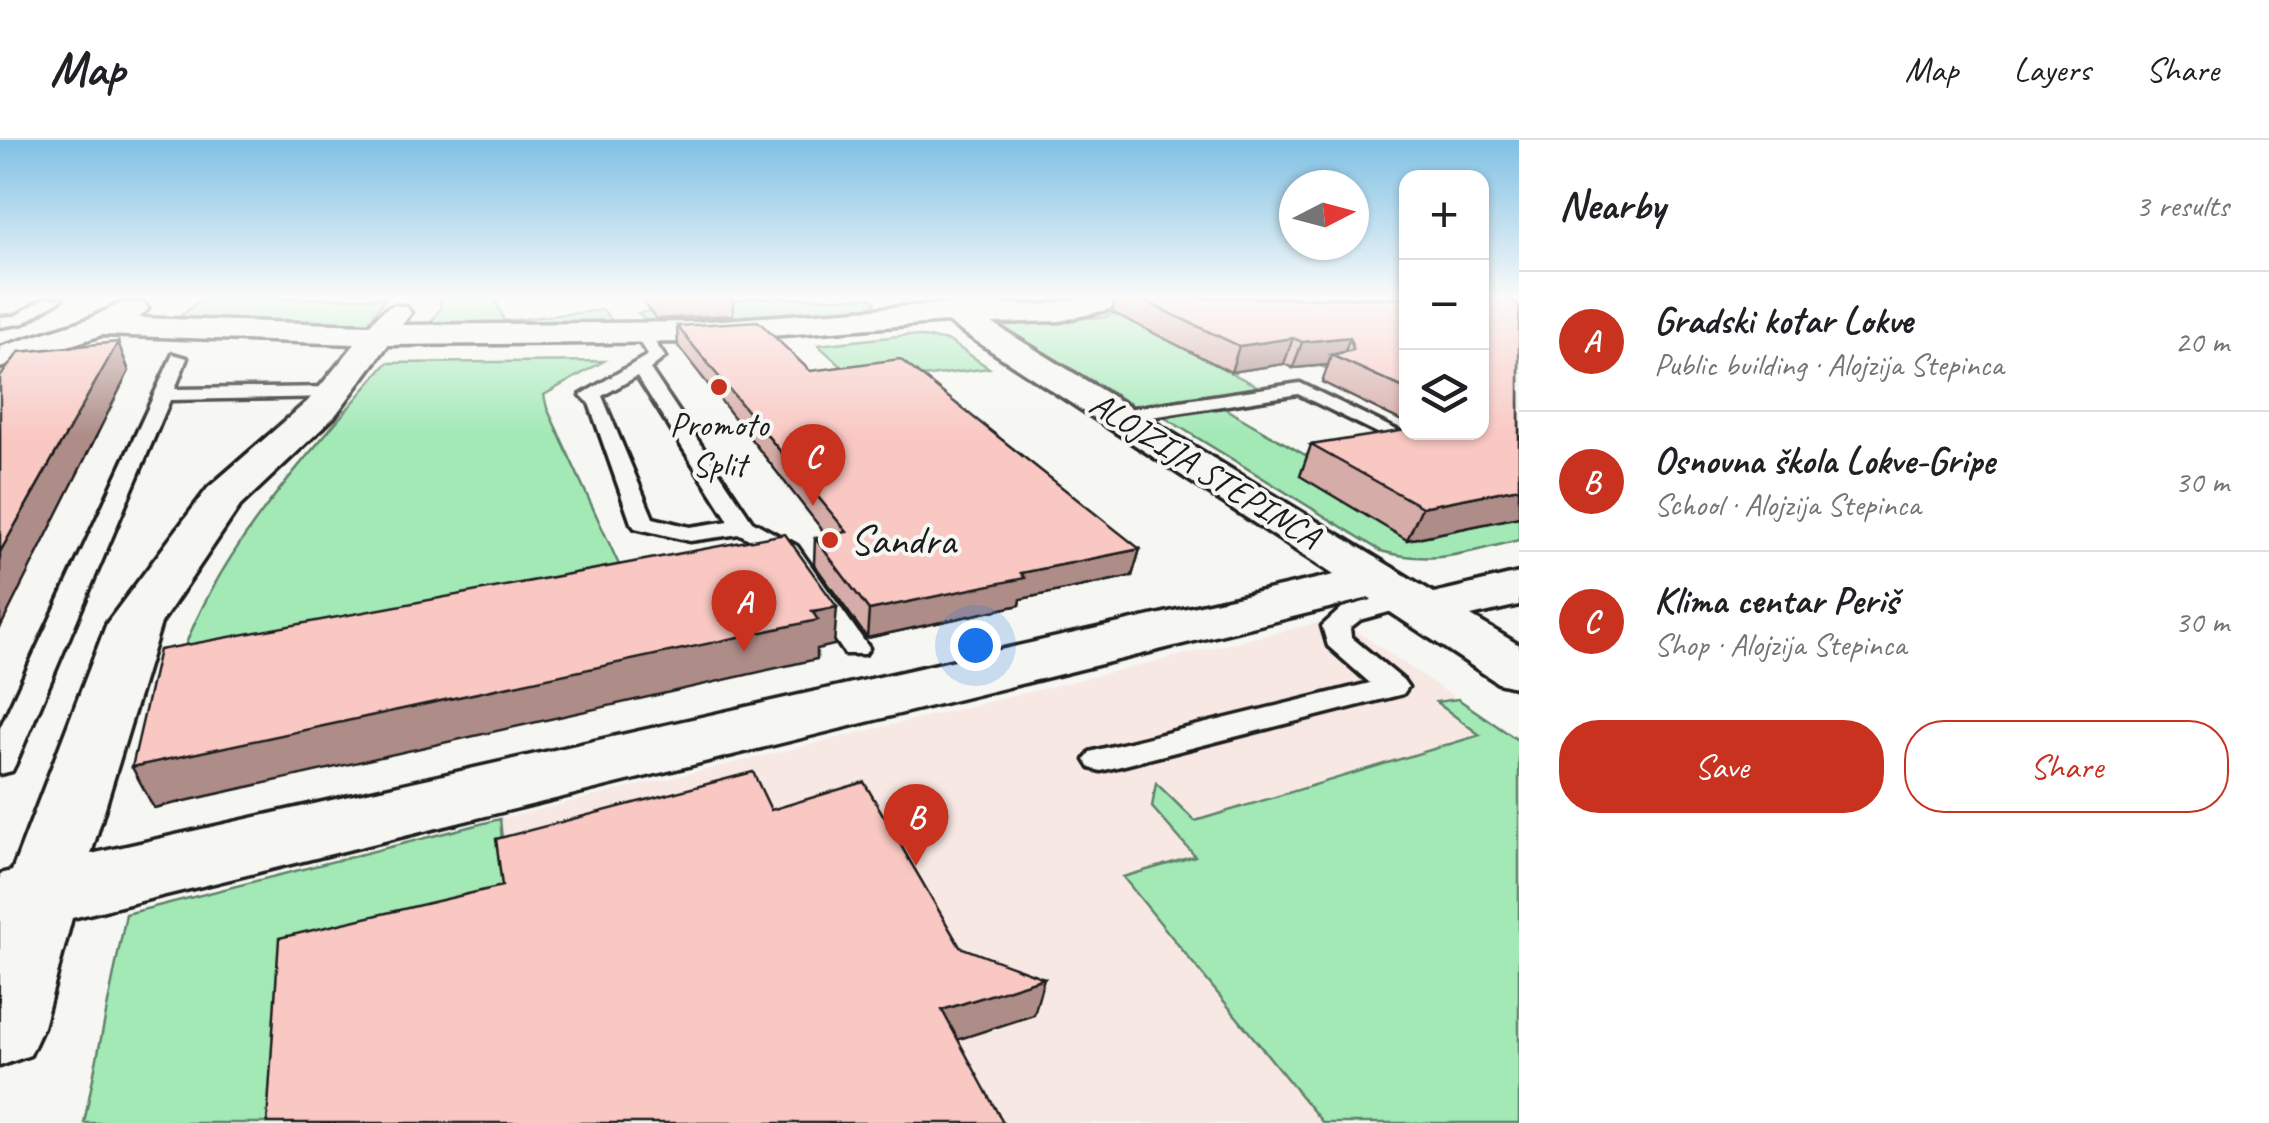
<!DOCTYPE html>
<meta charset="utf-8">
<style>
:root{--surface:#fff;--page:#f6f6f6;--text:#202124;--muted:#757577;--line:#e0e0e0;--accent:#c8321e}
body{margin:0;font-family:Caveat,sans-serif;background:var(--page);color:var(--text)}
.controls{position:absolute;right:30px;top:30px;display:grid;overflow:hidden;border-radius:20px;box-shadow:0 2px 8px #0004}
.controls button{width:90px;height:90px;display:grid;place-items:center;padding:0;border:0;border-bottom:2px solid var(--line);background:var(--surface);color:var(--text);font:50px sans-serif}
.compass{position:absolute;left:1279px;top:30px;width:90px;height:90px;border-radius:50%;background:var(--surface);box-shadow:0 2px 8px #0004;rotate:84deg}
.you{position:absolute;left:975px;top:505px;width:35px;height:35px;margin:-25px;border:8px solid #fff;border-radius:50%;background:#1a73e8;box-shadow:0 0 0 15px #1a73e833}
.badge{display:grid;place-items:center;width:65px;height:65px;border-radius:50%;background:var(--accent);color:#fff;font-size:32px;font-weight:700}
.pin{position:absolute;translate:-50% -82px;filter:drop-shadow(0 2px 5px #0008)}
.pin::after{content:'';position:absolute;top:52px;width:35px;height:30px;background:inherit;clip-path:polygon(0 0,100% 0,50% 100%)}
.list{margin:0;padding:0;list-style:none}
h2{display:flex;justify-content:space-between;align-items:center;height:130px;margin:0;padding:0 40px;font-size:42px}
h2 small{font-size:32px;font-weight:400;color:var(--muted)}
.list li{display:grid;grid-template-columns:65px 1fr auto;gap:30px;align-items:center;box-sizing:border-box;height:140px;padding:0 40px;border-top:2px solid var(--line)}
.list b{display:block;font-size:38px;white-space:nowrap}
.list p{margin:0;font-size:32px;white-space:nowrap;color:var(--muted)}
.list em{font-size:32px;font-style:normal;color:var(--muted)}
.actions{display:flex;gap:20px;padding:30px 40px}
.actions a{flex:1;padding:22px 0;border:2px solid var(--accent);border-radius:40px;text-align:center;font-size:35px;color:var(--accent)}
.actions .main{background:var(--accent);color:#fff}
.icon{flex:none;width:55px;height:55px;fill:none;stroke:currentColor;stroke-width:2;stroke-linecap:round;stroke-linejoin:round}
.map{position:relative;flex:none;width:1519px;height:983px;overflow:hidden}
header{display:flex;align-items:center;gap:60px;box-sizing:border-box;height:140px;padding:0 50px;background:var(--surface);border-bottom:2px solid var(--line)}
header strong{font-size:48px}
nav{display:flex;gap:55px;margin-inline-start:auto;font-size:35px}
main{display:flex}
aside{flex:1;background:var(--surface)}
.map>svg:first-child{display:block}
.built{fill:#f7e8e4}
.green{fill:#a2e9b6;stroke:#5f8269;stroke-width:2.5}
.lines{fill:none;stroke-linecap:round;stroke-linejoin:round}
.lane-casing{stroke:#1c1c1c;stroke-width:7}
.street-casing{stroke:#1c1c1c;stroke-width:7}
.lane{fill:#f6f6f2;fill-rule:evenodd}
.street{fill:#f6f6f2;fill-rule:evenodd}
.wall{fill:#d6aca8;stroke:#1c1c1c;stroke-width:2.5}
.shaded-wall{fill:#ae8c88;stroke:#1c1c1c;stroke-width:2.5}
.building{fill:#f9c8c3;stroke:#1c1c1c;stroke-width:2.5}
.poi-dot{fill:#c8321e;stroke:#f6f6f2;stroke-width:4}
.labels{text-anchor:middle;dominant-baseline:central;stroke-width:8;stroke-linejoin:round;paint-order:stroke}
.far-poi-label{font-size:35px;fill:#1c1c1c;stroke:#f6f6f2}
.far-street-label{font-size:35px;fill:#1c1c1c;stroke:#f6f6f2}
.poi-label{font-size:42px;fill:#1c1c1c;stroke:#f6f6f2;text-anchor:start}
</style>
<header>
<strong>Map</strong>
<nav><a>Map</a><a>Layers</a><a>Share</a></nav>
</header>
<main>
<div class="map">
<svg width="1519" height="983" viewBox="0 0 1519 983">
<rect width="100%" height="100%" fill="#f6f6f2"/>
<filter id="ink" filterUnits="userSpaceOnUse"><feTurbulence type="fractalNoise" baseFrequency=".01" numOctaves="2"/><feDisplacementMap in="SourceGraphic" scale="20" xChannelSelector="R" yChannelSelector="G"/><feConvolveMatrix kernelMatrix="1 2 1 2 8 2 1 2 1" color-interpolation-filters="sRGB"/></filter>
<g filter="url(#ink)">
<polygon class="built" points="1337,478 1519,601 1519,983 84,983 126,773 500,679"/>
<g class="green">
<polygon points="203,158 385,158 367,185 177,179"/>
<polygon points="440,158 495,158 504,181 603,170 614,183 427,188 441,168"/>
<polygon points="754,158 871,158 876,162 870,170 654,189 638,173"/>
<polygon points="1153,158 1406,158 1328,229 1307,221 1169,201 1259,247 1134,266 995,183 1104,177"/>
<polygon points="908,195 949,201 989,228 862,245 818,205"/>
<path d="M604,221l-60,34 3,13 73,159 -438,87c42,-114 128,-200 205,-291z"/>
<path d="M1222,267l111,64 186,46v23c-52,12 -85,26 -138,11l-219,-135z"/>
<polygon points="1458,559 1519,601 1519,983 1323,983 1123,737 1195,716 1152,667 1156,643 1195,681 1480,595 1436,562"/>
<polygon points="500,679 510,782 289,983 84,983 126,774"/>
</g>
<g class="lines">
<g class="lane-casing">
<g id="lane">
<polygon points="45,158 63,158 24,183 0,187 0,177 15,176"/>
<path d="M641,188l6,2 18,27 -15,12 102,152 45,25 72,102 -4,6h-20l-66,-98 -39,-22 -50,7 -55,-13 -4,-5 -42,-120 -8,-8 67,-40 -15,-22zM637,236l92,145 -39,6 -37,-9 -51,-122z"/>
<polygon points="173,214 187,218 175,249 334,247 343,252 334,257 170,260 16,623 12,631 0,634 0,588"/>
<polygon points="1300,243 1415,299 1405,305 1398,303 1298,254 1120,282 1110,276 1120,270"/>
<polygon points="1409,450 1422,458 1418,464 1360,480 1350,488 1351,497 1403,540 1408,547 1403,554 1101,631 1090,628 1085,620 1090,612 1101,609 1370,543 1328,506 1322,486 1342,468"/>
</g>
</g>
<g class="street-casing">
<path id="street" d="M1088,158h47l-4,6 -71,17 -68,2 442,270 85,-20v32l-48,11 48,29v43l-21,-5 -129,-85 -1297,320 -29,109 -13,28 -30,11v-192l12,-3 95,-248 101,-135 100,-87 47,-57 -253,-9 -102,33v-21l88,-28 34,-16h22l4,6 -9,9 231,7c12,-14 17,-23 37,-18l4,6 -9,12 293,-3 258,-19 86,2zM947,182l387,253 -1243,279 70,-231 79,-117 94,-89 54,-72 307,-3z"/>
</g>
<use href="#lane" class="lane"/>
<use href="#street" class="street"/>
</g>
<g class="wall">
<polygon points="640,158 733,158 733,175 656,179"/>
<polygon points="1115,158 1406,158 1406,283 1322,242 1328,225 1293,228 1284,224 1231,232 1112,172"/>
<polygon points="1519,164 1519,377 1407,400 1300,336 1311,305 1482,292"/>
<polygon points="677,186 810,231 1140,409 1132,436 1021,459 1020,465 867,498 814,424 815,398 827,396 678,206"/>
</g>
<g class="shaded-wall">
<polygon points="1350,197 1342,220 1331,215 1328,225 1293,228 1302,202"/>
<polygon points="1293,198 1284,224 1231,232 1239,206"/>
<polygon points="118,202 129,231 0,488 0,412"/>
<polygon points="1519,348 1519,377 1407,400 1422,367"/>
<polygon points="1140,409 1132,436 1021,459 1020,465 867,498 869,470 1021,433"/>
<polygon points="837,467 834,505 817,509 817,519 154,668 132,627"/>
<polygon points="1044,838 1034,875 935,907 942,870"/>
</g>
<g class="building">
<polygon points="1138,158 1406,158 1406,249 1331,215 1353,210 1350,197 1302,202 1293,198 1239,206"/>
<polygon points="1482,158 1505,158 1519,164 1519,348 1422,367 1311,305 1406,290 1406,292 1482,292"/>
<polygon points="758,181 810,231 900,219 1140,409 1021,433 1025,438 869,470 815,398 847,392 677,186"/>
<polygon points="118,202 0,412 0,237 19,212"/>
<polygon points="785,394 837,467 812,471 818,480 132,627 159,510"/>
<polygon points="753,632 771,670 864,642 960,807 1044,838 942,870 1003,983 267,983 279,798 502,746 496,699"/>
</g>
</g>
<linearGradient id="sky" x2="0" y2="1"><stop stop-color="#7fc0e4"/><stop offset="0.53" stop-color="#fbfbf9"/><stop offset="1" stop-color="#fbfbf9" stop-opacity="0"/></linearGradient>
<rect width="1519" height="296" fill="url(#sky)"/>
<g class="poi-dot">
<circle cx="719" cy="247" r="10"/>
<circle cx="830" cy="400" r="10"/>
</g>
<g class="labels">
<g class="far-poi-label">
<text x="719" y="284">Promoto<tspan x="719" dy="40">Split</tspan></text>
</g>
<g class="far-street-label">
<text transform="translate(1205 330) rotate(32)">ALOJZIJA STEPINCA</text>
</g>
<g class="poi-label">
<text x="850" y="400">Sandra</text>
</g>
</g>
</svg>
<div class="controls">
<button>+</button>
<button>−</button>
<button><svg class="icon" aria-label="layers" viewBox="0 0 24 24"><path d="M12 4l9 5-9 5-9-5zM3 14l9 5 9-5"/></svg></button>
</div>
<svg class="compass" viewBox="-18 -18 36 36"><path d="M0-13l5 13h-10z" fill="#e53935"/><path d="M0 13l5-13h-10z" fill="#757577"/></svg>
<div class="you"></div>
<div class="pin badge" style="left:744px;top:512px">A</div>
<div class="pin badge" style="left:916px;top:726px">B</div>
<div class="pin badge" style="left:813px;top:366px">C</div>
</div>
<aside>
<h2>Nearby<small>3 results</small></h2>
<ul class="list">
<li><span class="badge">A</span><div><b>Gradski kotar Lokve</b><p>Public building · Alojzija Stepinca</p></div><em>20 m</em></li>
<li><span class="badge">B</span><div><b>Osnovna škola Lokve-Gripe</b><p>School · Alojzija Stepinca</p></div><em>30 m</em></li>
<li><span class="badge">C</span><div><b>Klima centar Periš</b><p>Shop · Alojzija Stepinca</p></div><em>30 m</em></li>
</ul>
<div class="actions"><a class="main">Save</a><a>Share</a></div>
</aside>
</main>
